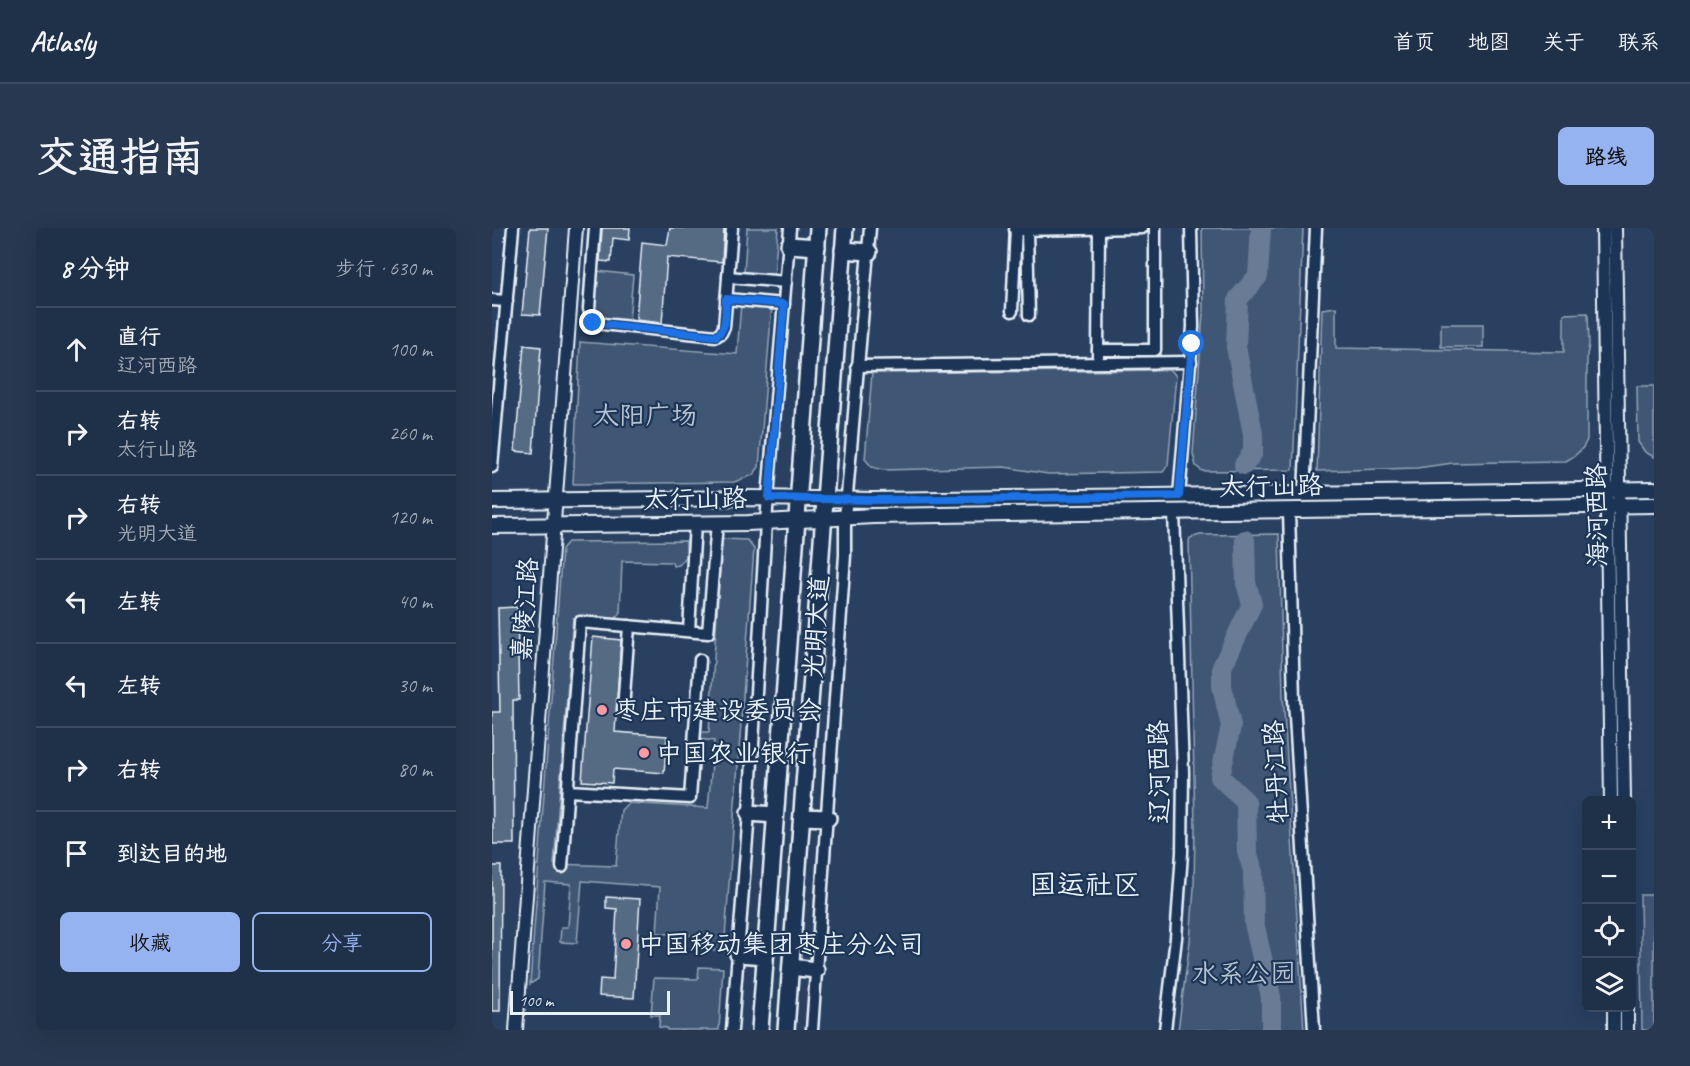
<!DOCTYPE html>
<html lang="zh">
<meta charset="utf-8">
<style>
:root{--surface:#1f3049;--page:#273850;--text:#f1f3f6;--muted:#a1a9b4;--line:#3c4b61;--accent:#95b2f1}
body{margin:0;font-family:Caveat,"LXGW WenKai TC",sans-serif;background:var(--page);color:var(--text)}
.controls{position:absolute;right:18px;bottom:18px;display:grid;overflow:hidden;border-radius:9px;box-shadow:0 6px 24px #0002}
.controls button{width:54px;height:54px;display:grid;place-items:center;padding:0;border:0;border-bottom:2px solid var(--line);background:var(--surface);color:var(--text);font:30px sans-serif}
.scale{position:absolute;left:18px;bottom:15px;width:160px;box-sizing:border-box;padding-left:6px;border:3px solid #e8f1f8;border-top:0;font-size:16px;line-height:21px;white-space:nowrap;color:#e8f1f8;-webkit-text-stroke:4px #1d3557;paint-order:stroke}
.stop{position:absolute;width:18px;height:18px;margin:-14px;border:4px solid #1a73e8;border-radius:50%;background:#fff}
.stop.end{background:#1a73e8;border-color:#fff;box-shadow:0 2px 6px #0008}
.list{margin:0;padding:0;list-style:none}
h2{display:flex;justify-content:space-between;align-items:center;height:78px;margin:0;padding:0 24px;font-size:26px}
h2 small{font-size:20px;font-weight:400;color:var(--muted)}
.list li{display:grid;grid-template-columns:39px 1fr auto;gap:18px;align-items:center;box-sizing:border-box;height:84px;padding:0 24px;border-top:2px solid var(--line)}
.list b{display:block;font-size:22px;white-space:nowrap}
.list p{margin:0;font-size:20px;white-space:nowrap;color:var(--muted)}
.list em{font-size:20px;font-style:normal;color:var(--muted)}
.actions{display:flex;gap:12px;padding:18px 24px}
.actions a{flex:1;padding:14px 0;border:2px solid var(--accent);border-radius:9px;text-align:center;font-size:21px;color:var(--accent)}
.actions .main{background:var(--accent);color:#111}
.icon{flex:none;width:33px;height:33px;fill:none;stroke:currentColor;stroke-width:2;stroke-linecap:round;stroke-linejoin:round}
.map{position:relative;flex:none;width:1162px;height:802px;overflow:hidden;border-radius:9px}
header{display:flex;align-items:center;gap:36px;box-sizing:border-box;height:84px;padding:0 30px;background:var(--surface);border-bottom:2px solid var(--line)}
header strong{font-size:28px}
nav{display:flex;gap:33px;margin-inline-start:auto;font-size:21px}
.intro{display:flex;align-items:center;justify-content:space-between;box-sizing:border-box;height:144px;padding:0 36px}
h1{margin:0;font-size:42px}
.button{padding:15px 27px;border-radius:9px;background:var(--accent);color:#111;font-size:21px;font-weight:700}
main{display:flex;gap:36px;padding:0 36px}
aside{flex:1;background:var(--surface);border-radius:9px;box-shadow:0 6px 24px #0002}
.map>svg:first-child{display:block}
.green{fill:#415774;stroke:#94a4b6;stroke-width:1.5}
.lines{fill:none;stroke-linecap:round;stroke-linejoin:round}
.river{stroke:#6b7c95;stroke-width:20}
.building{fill:#556a83;stroke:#e8f1f8;stroke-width:1.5}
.minor-casing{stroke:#e8f1f8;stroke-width:15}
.tertiary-casing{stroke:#e8f1f8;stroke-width:16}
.secondary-casing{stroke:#e8f1f8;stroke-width:18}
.primary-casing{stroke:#e8f1f8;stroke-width:20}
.minor{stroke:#1d3557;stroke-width:10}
.tertiary{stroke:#1d3557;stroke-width:12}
.secondary{stroke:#1d3557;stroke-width:14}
.primary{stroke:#1d3557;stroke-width:15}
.route{stroke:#1a73e8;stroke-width:8}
.poi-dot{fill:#ff9aa2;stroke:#1d3557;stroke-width:2}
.labels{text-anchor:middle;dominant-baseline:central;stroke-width:4.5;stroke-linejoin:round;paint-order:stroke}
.park-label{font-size:26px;fill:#b6c3d0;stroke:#1d3557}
.street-label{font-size:26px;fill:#e8f1f8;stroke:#1d3557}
.poi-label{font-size:26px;fill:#e8f1f8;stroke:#1d3557;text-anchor:start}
.quarter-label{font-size:28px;fill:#e8f1f8;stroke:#1d3557}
</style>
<header>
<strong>Atlasly</strong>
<nav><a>首页</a><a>地图</a><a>关于</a><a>联系</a></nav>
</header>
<div class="intro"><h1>交通指南</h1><a class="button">路线</a></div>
<main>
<aside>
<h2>8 分钟<small>步行 · 630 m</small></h2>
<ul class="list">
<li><svg class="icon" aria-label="ahead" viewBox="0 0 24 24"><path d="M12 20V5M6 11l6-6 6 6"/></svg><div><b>直行</b><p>辽河西路</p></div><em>100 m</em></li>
<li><svg class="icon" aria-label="right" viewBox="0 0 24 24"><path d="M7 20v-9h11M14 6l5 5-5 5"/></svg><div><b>右转</b><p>太行山路</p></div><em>260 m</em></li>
<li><svg class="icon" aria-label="right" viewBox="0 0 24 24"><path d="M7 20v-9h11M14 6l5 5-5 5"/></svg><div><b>右转</b><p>光明大道</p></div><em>120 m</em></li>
<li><svg class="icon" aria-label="left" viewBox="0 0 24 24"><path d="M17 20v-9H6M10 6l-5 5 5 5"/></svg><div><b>左转</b></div><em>40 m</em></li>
<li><svg class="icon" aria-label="left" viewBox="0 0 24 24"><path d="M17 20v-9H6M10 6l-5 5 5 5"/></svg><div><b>左转</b></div><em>30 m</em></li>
<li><svg class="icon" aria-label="right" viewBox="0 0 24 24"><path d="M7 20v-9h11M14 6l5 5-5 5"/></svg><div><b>右转</b></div><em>80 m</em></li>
<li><svg class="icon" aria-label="arrive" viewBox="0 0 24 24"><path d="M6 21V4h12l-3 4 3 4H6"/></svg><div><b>到达目的地</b></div></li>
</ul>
<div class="actions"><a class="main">收藏</a><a>分享</a></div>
</aside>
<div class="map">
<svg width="1162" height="802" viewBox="0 0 1162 802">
<rect width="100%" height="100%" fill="#294061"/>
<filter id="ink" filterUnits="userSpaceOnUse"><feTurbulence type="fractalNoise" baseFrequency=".0167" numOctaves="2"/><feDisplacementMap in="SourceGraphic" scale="12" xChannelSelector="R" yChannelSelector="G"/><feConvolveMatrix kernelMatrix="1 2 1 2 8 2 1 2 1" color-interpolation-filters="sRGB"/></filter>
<g filter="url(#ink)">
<g class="green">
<polygon points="255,0 286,0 282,48 252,45"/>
<polygon points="710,0 811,0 801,242 710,243 704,238 701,226 711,85"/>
<polygon points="105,43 141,47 137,93 106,90 102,79"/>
<polygon points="249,75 280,77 267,239 261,247 242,254 81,256 88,114 245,126"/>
<path d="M844,79v41l228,4v-38l24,-1 1,32 -2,10v85c-4,10 -11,16 -21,21l-113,2 -36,5 -100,3 5,-162z"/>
<rect x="949" y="96" width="42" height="23"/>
<polygon points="679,142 684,148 676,237 671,244 556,246 512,239 391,242 380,239 373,231 380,145"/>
<polygon points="1145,158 1162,158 1162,229 1153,224 1146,214"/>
<polygon points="787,306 791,467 812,802 686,802 698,713 702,660 703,599 697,313 698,310 708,307"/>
<polygon points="230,311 255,312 262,321 232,723 208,722 209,708 165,705 168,659 90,653 85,715 68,714 69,699 76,699 79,656 53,654 46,751 38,756 70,321 76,314 194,313 194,329 187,337 181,338 180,334 130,333 128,386 123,391 81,390 62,636 124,638 129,582 136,575 216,580 222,513 207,511 208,504 217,504"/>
<polygon points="1148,667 1162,667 1162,802 1150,802"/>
<polygon points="207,739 231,740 227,802 175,802 175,800 167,799 168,787 159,787 162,750 206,751"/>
</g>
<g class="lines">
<g class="river">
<polyline points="752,237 761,224 761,206 744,119 746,71 766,48 769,0"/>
<polyline points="753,312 754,355 760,376 730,439 730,458 739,498 728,549 754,574 755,623 761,643 762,695 779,769 779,802"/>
</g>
</g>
<g class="building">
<polygon points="38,0 56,0 48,87 30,86"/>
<polygon points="110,0 138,0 137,12 121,10 119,34 108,33"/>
<polygon points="178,0 232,0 230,34 175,29 170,95 144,92 150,14 175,17"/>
<polygon points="32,117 49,119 41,225 23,223"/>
<polygon points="25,379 27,472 21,472 22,616 1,616 0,484 8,484 6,380"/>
<polygon points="101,409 129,412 123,504 175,508 172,545 121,541 120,555 90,553"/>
<polygon points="0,638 9,638 8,783 0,783"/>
<polygon points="114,669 148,671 142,770 107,768 108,751 121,752 125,681 114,680"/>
</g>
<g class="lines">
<g class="minor-casing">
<g id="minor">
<polyline points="103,0 97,81 101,95 224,108 229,105 232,99 240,0"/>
<polyline points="523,2 650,0"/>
<polyline points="535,2 537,87"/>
<polyline points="236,49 294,54"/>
<polyline points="234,71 292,76"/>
<polyline points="0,72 15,73"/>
<polyline points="520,83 524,0"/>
<polyline points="606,122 663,122 663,0"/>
<polyline points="606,128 607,0"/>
<polyline points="365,138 699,134"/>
<polyline points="0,239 21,0"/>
<polyline points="812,266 824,0"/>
<polyline points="687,268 701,99 699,0"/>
<polyline points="797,282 802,472 822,802"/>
<polyline points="197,403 203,295"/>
<polyline points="131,482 137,398"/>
<polyline points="76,563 198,570 208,432"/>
<polyline points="70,639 88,394 216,405 225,295"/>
<polyline points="240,802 257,585 274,294 298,0"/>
<polyline points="320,802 353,327 353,290 378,0"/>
<polyline points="673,802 684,710 690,625 691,545 682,284"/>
</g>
</g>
<g class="tertiary-casing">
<g id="tertiary">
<polyline points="1111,0 1119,572"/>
<polyline points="1123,0 1132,572"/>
<polyline points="1122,780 1122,802"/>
<polyline points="1135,780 1135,802"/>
<polyline points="24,802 84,0"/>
</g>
</g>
<g class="secondary-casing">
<g id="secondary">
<polyline points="0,273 257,270 381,272 1162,261"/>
<polyline points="0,298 256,295 381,288 1162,277"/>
</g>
</g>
<g class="primary-casing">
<g id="primary">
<polyline points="297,17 325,19"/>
<polyline points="351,22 377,24"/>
<polyline points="257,585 283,587"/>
<polyline points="310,589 336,590"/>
<polyline points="246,726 273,728"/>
<polyline points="299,739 324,742"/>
<polyline points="268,802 326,0"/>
<polyline points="294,802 353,0"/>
</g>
</g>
<use href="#minor" class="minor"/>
<use href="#tertiary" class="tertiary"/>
<use href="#secondary" class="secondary"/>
<use href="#primary" class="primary"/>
</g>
</g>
<g class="lines" filter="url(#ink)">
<path class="route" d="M101,95l123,13c12,-7 9,-25 10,-37l58,5 -15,194 104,2 306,-4 13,-152"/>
</g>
<g class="poi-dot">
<circle cx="110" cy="482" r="6"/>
<circle cx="152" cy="525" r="6"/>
<circle cx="134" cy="716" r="6"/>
</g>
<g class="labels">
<g class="park-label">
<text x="153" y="187">太阳广场</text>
<text x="752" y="745">水系公园</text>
</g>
<g class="street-label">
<text transform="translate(779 258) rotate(-1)">太行山路</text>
<text transform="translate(203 271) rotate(-1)">太行山路</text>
<text transform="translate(1105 287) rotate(-91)">海河西路</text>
<text transform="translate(33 381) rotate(-86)">嘉陵江路</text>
<text transform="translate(324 399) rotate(-86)">光明大道</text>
<text transform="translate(667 544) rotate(-91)">辽河西路</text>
<text transform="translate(784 544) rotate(-93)">牡丹江路</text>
</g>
<g class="poi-label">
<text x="122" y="482">枣庄市建设委员会</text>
<text x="164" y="525">中国农业银行</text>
<text x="146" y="716">中国移动集团枣庄分公司</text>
</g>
<g class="quarter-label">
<text x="593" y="656">国运社区</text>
</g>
</g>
</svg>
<div class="controls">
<button>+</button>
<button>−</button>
<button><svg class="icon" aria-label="locate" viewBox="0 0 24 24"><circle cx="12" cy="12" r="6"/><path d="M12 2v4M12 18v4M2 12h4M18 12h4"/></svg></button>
<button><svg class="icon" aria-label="layers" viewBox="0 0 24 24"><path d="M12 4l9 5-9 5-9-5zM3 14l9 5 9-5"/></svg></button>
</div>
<div class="scale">100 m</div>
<div class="stop" style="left:700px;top:116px"></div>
<div class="stop end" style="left:101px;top:95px"></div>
</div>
</main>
